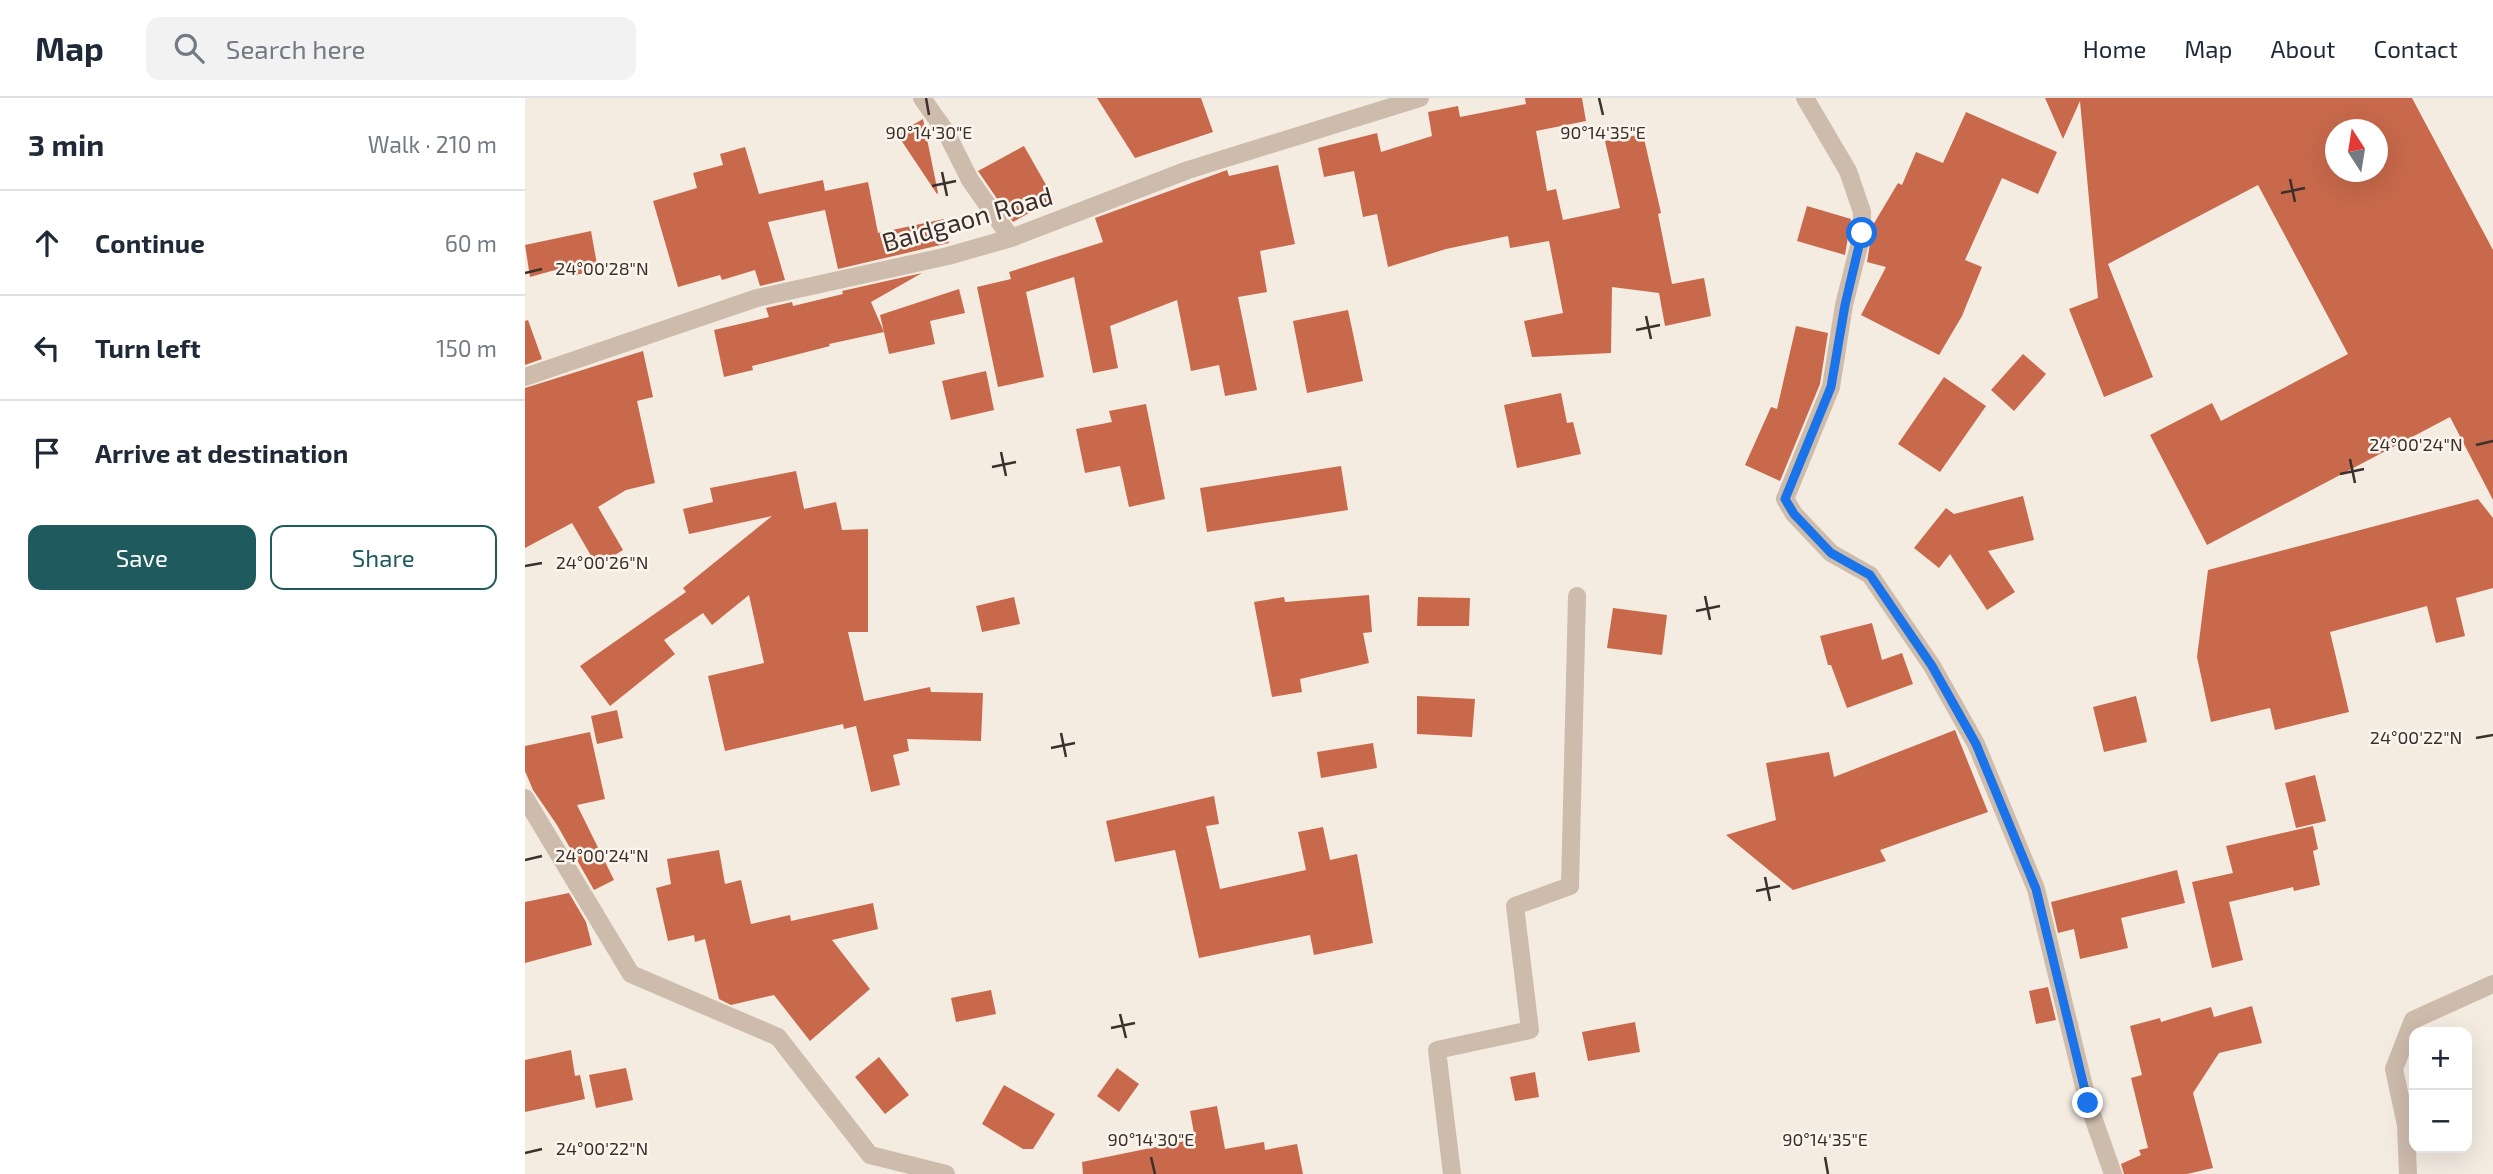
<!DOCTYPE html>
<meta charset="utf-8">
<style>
:root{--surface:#fff;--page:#f2f2f3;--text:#1f2937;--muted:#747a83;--line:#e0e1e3;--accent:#1f5a5e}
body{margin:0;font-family:"Exo 2",sans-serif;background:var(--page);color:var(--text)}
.controls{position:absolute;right:21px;bottom:21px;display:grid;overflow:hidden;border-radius:14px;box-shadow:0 7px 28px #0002}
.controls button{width:63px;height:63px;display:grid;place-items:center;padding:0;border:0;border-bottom:2px solid var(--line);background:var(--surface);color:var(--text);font:35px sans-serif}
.compass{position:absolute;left:1800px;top:21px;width:63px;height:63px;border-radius:50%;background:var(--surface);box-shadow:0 7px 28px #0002;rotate:348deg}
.stop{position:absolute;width:21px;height:21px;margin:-16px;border:5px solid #1a73e8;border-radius:50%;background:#fff}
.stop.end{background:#1a73e8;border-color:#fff;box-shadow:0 2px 7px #0008}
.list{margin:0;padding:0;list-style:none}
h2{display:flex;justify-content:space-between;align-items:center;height:91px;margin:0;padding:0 28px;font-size:30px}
h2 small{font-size:23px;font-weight:400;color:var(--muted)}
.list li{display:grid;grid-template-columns:46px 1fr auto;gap:21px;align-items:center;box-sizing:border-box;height:105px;padding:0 28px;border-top:2px solid var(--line)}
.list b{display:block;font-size:26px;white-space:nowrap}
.list em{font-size:23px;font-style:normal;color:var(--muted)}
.actions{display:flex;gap:14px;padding:21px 28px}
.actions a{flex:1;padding:16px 0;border:2px solid var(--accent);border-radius:14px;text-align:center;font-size:24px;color:var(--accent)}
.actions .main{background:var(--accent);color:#fff}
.icon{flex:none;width:38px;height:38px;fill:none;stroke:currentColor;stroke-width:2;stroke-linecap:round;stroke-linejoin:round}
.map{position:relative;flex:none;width:1968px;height:1076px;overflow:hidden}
header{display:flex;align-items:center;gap:42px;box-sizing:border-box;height:98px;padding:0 35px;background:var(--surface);border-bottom:2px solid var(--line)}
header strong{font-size:33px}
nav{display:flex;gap:38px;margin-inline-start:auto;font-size:24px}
.search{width:490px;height:63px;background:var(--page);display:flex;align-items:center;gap:18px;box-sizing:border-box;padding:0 24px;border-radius:14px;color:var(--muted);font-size:26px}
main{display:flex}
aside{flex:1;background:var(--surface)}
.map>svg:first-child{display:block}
.building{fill:#c8694b;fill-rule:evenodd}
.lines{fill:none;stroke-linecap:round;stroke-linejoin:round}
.minor{stroke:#cdbbac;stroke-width:18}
.route{stroke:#1a73e8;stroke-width:9}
.ticks{fill:none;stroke:#3b302b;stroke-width:2.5}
.labels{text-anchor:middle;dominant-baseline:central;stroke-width:5;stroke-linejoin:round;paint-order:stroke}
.street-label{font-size:26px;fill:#3b302b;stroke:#fbf5ee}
.ticks-label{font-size:18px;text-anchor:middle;fill:#3b302b;stroke:#fbf5ee;stroke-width:5;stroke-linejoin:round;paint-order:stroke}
</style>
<header>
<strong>Map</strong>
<div class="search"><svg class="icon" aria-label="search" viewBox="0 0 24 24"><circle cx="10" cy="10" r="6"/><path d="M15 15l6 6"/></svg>Search here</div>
<nav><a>Home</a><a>Map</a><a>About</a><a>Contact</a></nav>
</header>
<main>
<aside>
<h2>3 min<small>Walk · 210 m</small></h2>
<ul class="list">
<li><svg class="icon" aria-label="ahead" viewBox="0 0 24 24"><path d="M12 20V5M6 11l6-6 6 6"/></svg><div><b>Continue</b></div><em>60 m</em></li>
<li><svg class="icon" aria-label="left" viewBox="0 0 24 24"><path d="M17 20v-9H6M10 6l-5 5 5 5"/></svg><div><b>Turn left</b></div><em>150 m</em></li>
<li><svg class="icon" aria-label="arrive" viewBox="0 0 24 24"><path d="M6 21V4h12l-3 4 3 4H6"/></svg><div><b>Arrive at destination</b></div></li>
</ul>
<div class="actions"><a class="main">Save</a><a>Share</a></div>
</aside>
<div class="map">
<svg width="1968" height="1076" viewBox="0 0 1968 1076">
<rect width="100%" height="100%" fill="#f4ebe1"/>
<g class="building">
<polygon points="572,0 676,0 688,34 610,60"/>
<polygon points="1000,0 1057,0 1061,23 1011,33 1022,93 1031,91 1038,122 1095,110 1080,43 1118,36 1136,115 1133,116 1147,186 1179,180 1186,218 1140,228 1134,195 1087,189 1086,255 1007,259 999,223 1038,215 1024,143 985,150 983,138 921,151 863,169 852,116 838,119 829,73 799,79 793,50 852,35 856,54 907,38 903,14 933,8 935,19 1001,6"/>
<path d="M1520,0h367l81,152v250l-43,-83 -243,128 -57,-110 62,-32 9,18 127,-67 -90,-169 -150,79 45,113 -49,20 -35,-88 29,-11 -18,-197 -17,38zM1810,32h42v42h-42z"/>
<polygon points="1441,14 1532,54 1513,96 1477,80 1440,162 1457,169 1437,218 1414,257 1336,217 1361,169 1342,164 1348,127 1373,85 1377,87 1391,54 1418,65"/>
<polygon points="398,21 413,95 412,96 372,36"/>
<polygon points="499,48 529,101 488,124 453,73"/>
<polygon points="220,49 234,96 298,82 300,93 343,84 353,135 419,121 424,145 313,171 300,112 243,124 260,182 235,188 230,172 197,182 195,177 153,189 128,103 172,90 168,75 198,67 195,56"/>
<polygon points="753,67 770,146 735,153 742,194 713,199 732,292 700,298 694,267 666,273 652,202 585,228 593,270 568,275 549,179 501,194 519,279 473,289 452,189 486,181 484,174 578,144 570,120 702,72 704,78"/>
<polygon points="1282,108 1326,121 1320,157 1272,143"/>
<polygon points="66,133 73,172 50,177 48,167 5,179 0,147"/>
<polygon points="397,175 346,204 359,234 304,246 305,248 227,268 228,272 199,279 189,232 244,219 241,210 267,204 268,208 318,196 317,193"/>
<polygon points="434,191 440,215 405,223 410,246 364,256 355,217"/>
<polygon points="823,212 838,283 782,295 768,223"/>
<polygon points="3,222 17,261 0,267 0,223"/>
<polygon points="1271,228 1303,235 1295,286 1255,383 1220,367 1246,309 1252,311"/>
<polygon points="118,253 128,299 112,303 130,385 101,392 73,409 98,452 72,468 47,425 0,450 0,290"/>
<polygon points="1498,256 1521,276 1489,313 1466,292"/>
<polygon points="461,273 469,312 426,322 417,283"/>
<polygon points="1419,279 1461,308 1415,374 1373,346"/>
<polygon points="1036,295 1042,325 1048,324 1056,356 992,370 979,307"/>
<polygon points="621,306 640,401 604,409 595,368 560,375 551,331 587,324 584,313"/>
<polygon points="816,368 823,412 682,434 675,390"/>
<polygon points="271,373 279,411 311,404 317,432 343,431 343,534 323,534 339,603 405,589 406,594 458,595 456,643 382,641 384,653 368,657 375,687 346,694 331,628 319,631 318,626 200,653 183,578 239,565 224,497 187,527 178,515 139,542 150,556 85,608 55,568 161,494 158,490 247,418 164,436 158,411 188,404 185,390"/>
<polygon points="1498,398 1509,442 1463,453 1490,494 1462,512 1425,456 1414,470 1389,450 1421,410 1429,416"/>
<polygon points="1953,401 1968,420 1968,490 1931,500 1940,538 1911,545 1902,508 1805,534 1824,614 1750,632 1745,610 1686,624 1672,559 1683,472"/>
<polygon points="844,497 847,534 838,535 844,565 775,581 777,594 747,599 729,504 759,499 760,504"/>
<polygon points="489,499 495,526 457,534 451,508"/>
<polygon points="893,499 945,500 944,528 892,528"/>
<polygon points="1088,510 1142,517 1137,557 1082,550"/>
<polygon points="1347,525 1357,562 1377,555 1388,586 1322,610 1306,567 1303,567 1295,538"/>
<polygon points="892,598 950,601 947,639 892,636"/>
<polygon points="1611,598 1622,644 1579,654 1568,609"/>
<polygon points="92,612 98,640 72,646 66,618"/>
<polygon points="1430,632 1463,714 1355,752 1361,763 1268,792 1201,737 1251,722 1241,665 1304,654 1309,679"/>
<polygon points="65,634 80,701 52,707 89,782 69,792 32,727 8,692 0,673 0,648"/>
<polygon points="848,645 852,670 796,680 792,654"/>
<polygon points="1790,677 1801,723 1771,730 1760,685"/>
<polygon points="689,698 694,726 681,728 695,791 781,772 773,734 798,729 805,762 832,756 848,845 789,857 785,837 674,860 650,752 590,764 581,723"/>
<polygon points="1788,728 1793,751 1788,753 1795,787 1769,793 1768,789 1704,804 1718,862 1687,870 1667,784 1708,775 1701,748"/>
<polygon points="194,752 200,786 216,782 226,826 265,817 266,823 348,805 353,831 307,842 345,891 285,943 249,897 206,907 194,901 180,841 170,844 169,837 143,843 131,790 146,786 142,761"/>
<polygon points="1652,772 1660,805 1596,820 1603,850 1555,861 1549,831 1533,835 1526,804"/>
<polygon points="44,795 61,824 67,847 0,865 0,804"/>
<polygon points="1523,889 1531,922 1511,926 1504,893"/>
<polygon points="466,892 471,916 431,924 426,900"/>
<polygon points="1727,908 1737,945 1694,955 1668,995 1688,1070 1662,1076 1599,1076 1596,1066 1616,1057 1614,1052 1623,1050 1606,980 1617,977 1605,928 1635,920 1636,924 1686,909 1689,919"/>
<polygon points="1110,924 1115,954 1063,963 1057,934"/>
<polygon points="46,952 50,978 55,977 60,1001 0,1014 0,962"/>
<polygon points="354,959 384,997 360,1016 330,979"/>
<polygon points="101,970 108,1002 71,1010 64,977"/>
<polygon points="592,970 614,986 594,1014 572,998"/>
<polygon points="1010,974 1014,999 990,1003 985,979"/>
<polygon points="479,987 530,1016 508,1051 498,1051 457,1026"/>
<polygon points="692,1008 700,1051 739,1044 740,1052 772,1046 778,1076 558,1076 557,1064 670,1041 665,1013"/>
</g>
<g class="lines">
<g class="minor">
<polyline points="397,0 421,34 445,82 486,140"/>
<polyline points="1280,0 1323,73 1337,114 1337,136 1319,207 1306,289 1260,401 1269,416 1306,455 1345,477 1407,568 1451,646 1511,791 1563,1005 1588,1076"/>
<polyline points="0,279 232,200 423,158 486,140 663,72 895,0"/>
<polyline points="0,700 106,876 253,939 345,1057 421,1076"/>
<polyline points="927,1076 912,952 1005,932 990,808 1045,788 1052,498"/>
<polyline points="1883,1076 1881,1027 1869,971 1888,922 1968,886"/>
</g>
</g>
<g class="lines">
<polyline class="route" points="1337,135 1320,207 1306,289 1260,401 1269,416 1306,455 1345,477 1407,568 1451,646 1511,791 1563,1005"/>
</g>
<path class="ticks" d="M401,0l3,17M1074,0l4,17M417,74l5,24M1765,81l5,23M407,88l24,-5M1756,95l24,-5M0,175l17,-4M1121,218l5,23M1111,232l24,-5M1951,347l17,-4M476,354l5,24M1825,361l5,24M467,369l24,-5M1815,376l24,-5M0,468l17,-3M1180,498l5,24M1171,513l24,-5M536,635l5,24M1951,640l17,-3M526,650l24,-5M0,762l17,-4M1240,779l5,24M1231,793l24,-5M595,916l6,24M586,930l24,-5M0,1055l17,-4M626,1059l4,17M1300,1059l3,17"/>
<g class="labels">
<g class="street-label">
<text transform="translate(442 120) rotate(-16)">Baidgaon Road</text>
</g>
</g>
<g class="ticks-label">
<text x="404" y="41">90°14'30"E</text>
<text x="1078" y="41">90°14'35"E</text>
<text x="77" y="177">24°00'28"N</text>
<text x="1891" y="353">24°00'24"N</text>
<text x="77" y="471">24°00'26"N</text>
<text x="1891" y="646">24°00'22"N</text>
<text x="77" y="764">24°00'24"N</text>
<text x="626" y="1048">90°14'30"E</text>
<text x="1300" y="1048">90°14'35"E</text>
<text x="77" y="1057">24°00'22"N</text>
</g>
</svg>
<div class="controls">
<button>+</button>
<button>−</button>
</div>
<svg class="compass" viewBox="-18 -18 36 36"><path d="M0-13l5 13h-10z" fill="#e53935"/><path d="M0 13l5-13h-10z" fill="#747a83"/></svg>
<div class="stop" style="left:1337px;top:135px"></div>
<div class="stop end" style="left:1563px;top:1005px"></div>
</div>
</main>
